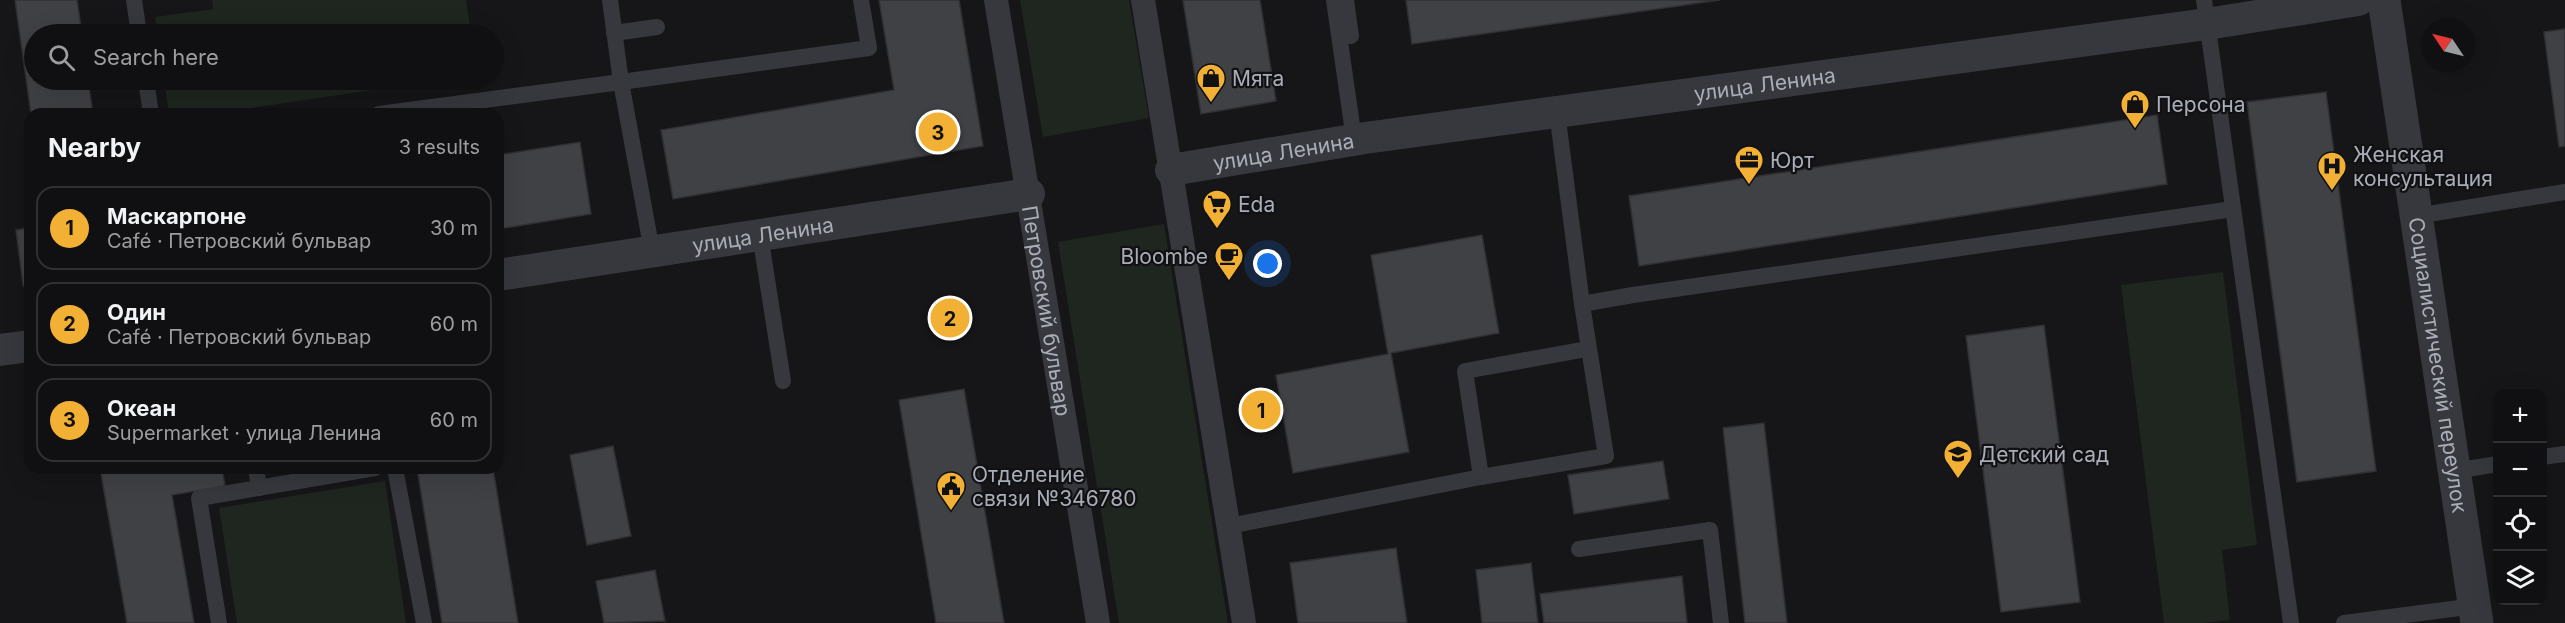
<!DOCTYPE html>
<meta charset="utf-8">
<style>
:root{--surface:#101012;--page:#19191b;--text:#f1f3f6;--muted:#9c9d9f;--line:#303032;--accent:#f2b134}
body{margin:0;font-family:Inter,sans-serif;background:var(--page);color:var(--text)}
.controls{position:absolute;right:18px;bottom:18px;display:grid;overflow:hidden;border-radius:12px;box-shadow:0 6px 24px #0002}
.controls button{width:54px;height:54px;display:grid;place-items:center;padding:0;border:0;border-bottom:2px solid var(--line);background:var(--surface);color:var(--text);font:30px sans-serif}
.compass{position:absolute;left:2421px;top:18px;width:54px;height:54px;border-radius:50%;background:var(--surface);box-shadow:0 6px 24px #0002;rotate:305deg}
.you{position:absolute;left:1268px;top:264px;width:21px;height:21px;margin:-15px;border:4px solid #fff;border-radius:50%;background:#1a73e8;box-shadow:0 0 0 9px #1a73e833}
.badge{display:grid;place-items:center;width:39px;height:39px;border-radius:50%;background:var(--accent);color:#111;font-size:20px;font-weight:700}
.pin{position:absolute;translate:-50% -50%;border:3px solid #fff;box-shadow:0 2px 6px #0006}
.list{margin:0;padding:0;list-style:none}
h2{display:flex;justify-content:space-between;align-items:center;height:78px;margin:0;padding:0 24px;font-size:26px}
h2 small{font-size:20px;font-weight:400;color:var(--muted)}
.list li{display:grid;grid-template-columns:39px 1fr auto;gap:18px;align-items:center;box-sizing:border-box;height:84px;margin:0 12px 12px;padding:0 12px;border:2px solid var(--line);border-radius:18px}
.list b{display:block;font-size:22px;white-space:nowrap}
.list p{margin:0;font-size:20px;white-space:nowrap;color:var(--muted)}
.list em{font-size:20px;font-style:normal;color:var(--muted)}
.icon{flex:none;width:33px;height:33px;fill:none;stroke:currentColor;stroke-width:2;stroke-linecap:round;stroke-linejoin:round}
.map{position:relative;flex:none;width:2565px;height:623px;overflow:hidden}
.search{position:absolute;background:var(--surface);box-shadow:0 6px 24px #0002;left:24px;top:24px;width:480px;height:66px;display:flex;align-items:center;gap:15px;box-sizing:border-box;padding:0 21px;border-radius:33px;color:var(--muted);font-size:22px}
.panel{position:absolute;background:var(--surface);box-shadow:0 6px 24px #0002;left:24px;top:108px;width:480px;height:366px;border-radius:18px}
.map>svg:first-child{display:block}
.green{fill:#1e261f}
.building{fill:#404145;stroke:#303034;stroke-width:1.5}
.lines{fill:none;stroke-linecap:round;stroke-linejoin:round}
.service{stroke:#37383d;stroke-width:16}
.pedestrian{stroke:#37383d;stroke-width:24}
.minor{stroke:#37383d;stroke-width:32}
.tertiary{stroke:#37383d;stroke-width:33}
.labels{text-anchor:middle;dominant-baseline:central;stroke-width:4.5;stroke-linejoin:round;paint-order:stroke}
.poi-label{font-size:21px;fill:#a8adb8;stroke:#111113;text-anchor:start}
.street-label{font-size:21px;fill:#a8adb8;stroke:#111113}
</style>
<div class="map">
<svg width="2565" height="623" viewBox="0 0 2565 623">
<rect width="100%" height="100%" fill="#161618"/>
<g class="green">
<polygon points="212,0 466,0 471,34 158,34 155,17 213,9"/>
<polygon points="1020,0 1129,0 1149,118 1043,137"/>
<polygon points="164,80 440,80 210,114 169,114"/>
<polygon points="1164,224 1228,623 1119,623 1058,242"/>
<polygon points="2223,272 2257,545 2222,550 2230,620 2204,623 2164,623 2121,285"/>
<polygon points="385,481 406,623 237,623 219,508"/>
</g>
<g class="building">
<polygon points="15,0 77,0 82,34 34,34 34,80 88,80 93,114 31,114"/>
<polygon points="879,0 959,0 983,146 673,199 661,130 894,90"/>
<polygon points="1183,0 1260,0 1276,101 1201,114"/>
<polygon points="1406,0 1720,0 1412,44"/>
<polygon points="2565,29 2565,146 2559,147 2544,32"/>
<polygon points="2326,92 2376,471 2297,482 2247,102"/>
<polygon points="2157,115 2167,184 1639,266 1629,196"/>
<polygon points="580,142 591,214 498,229 498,155"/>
<polygon points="30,228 30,294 23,285 16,230"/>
<polygon points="1482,235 1499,333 1391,353 1409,452 1293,473 1276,375 1388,354 1371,255"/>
<polygon points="2044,325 2080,602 2001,612 1966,336"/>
<polygon points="964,389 1004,623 936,623 899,400"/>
<polygon points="1764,423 1787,623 1745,623 1723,428"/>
<polygon points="613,446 631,536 587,545 570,455"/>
<polygon points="1663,461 1669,499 1574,514 1568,475"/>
<polygon points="100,468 222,468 225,486 172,495 194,623 127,623"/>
<polygon points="417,468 493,468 518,623 442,623"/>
<polygon points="1396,548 1407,623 1298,623 1290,563"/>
<polygon points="1531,563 1538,623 1482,623 1476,570"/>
<polygon points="655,570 665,621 604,623 596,581"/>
<polygon points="1682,576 1687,623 1544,623 1540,594"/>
</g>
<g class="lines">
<g class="service">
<polyline points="134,0 139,34"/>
<polyline points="610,0 621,82 869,48 861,0"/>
<polyline points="1334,0 1354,139"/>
<polyline points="1346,0 1351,36"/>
<polyline points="2204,0 2291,623"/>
<polyline points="614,33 657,27"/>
<polyline points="146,80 151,114"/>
<polyline points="1557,112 1582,304 1633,295 2233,209"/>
<polyline points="379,114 621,82 652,251"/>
<polyline points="2416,216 2565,192"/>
<polyline points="760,235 783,381"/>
<polyline points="2542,457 2565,454"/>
<polyline points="256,468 259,488"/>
<polyline points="395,468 424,623"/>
<polyline points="2454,471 2498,464"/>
<polyline points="1481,477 1465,371 1587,349"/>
<polyline points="1229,526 1481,477 1606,456 1582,304"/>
<polyline points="1579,549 1710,530 1721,623"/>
<polyline points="219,623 199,498 375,468"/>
<polyline points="2344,623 2475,606"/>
</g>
<g class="pedestrian">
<path id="s1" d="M996,0l102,623"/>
<polyline points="1143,0 1244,623"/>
</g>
<g class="minor">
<path id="s2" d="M1171,170l194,-32 842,-114 151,-24"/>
<path id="s3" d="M498,275l531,-81"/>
<polyline points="0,350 30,346"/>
</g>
<path class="tertiary" id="s4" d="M2384,0l93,623"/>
</g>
<defs>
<g id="shop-pin" transform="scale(1.5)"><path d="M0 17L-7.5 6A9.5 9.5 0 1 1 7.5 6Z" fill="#f2b134" stroke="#111113"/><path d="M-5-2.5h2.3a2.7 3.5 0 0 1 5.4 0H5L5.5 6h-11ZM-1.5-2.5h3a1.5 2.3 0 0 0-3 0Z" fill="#111"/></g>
<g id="office-pin" transform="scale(1.5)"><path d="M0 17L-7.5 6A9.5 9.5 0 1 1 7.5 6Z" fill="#f2b134" stroke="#111113"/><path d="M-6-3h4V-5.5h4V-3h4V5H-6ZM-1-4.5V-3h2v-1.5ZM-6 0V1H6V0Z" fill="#111"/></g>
<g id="hospital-pin" transform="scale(1.5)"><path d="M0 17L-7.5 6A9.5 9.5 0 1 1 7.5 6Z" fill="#f2b134" stroke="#111113"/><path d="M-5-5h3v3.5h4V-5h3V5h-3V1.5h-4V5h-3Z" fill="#111"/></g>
<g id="supermarket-pin" transform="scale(1.5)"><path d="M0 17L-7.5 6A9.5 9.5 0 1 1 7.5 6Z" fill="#f2b134" stroke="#111113"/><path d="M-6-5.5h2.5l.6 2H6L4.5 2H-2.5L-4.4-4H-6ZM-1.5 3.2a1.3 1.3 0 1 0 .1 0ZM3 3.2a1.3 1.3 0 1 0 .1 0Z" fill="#111"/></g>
<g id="cafe-pin" transform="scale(1.5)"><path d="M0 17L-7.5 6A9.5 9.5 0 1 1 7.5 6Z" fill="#f2b134" stroke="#111113"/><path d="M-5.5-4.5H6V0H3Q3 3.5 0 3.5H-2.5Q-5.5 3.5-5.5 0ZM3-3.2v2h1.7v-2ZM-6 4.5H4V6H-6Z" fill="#111"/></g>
<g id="school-pin" transform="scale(1.5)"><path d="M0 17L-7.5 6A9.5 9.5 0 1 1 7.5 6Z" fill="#f2b134" stroke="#111113"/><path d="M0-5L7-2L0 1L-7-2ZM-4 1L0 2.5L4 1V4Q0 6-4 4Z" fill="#111"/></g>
<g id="civic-pin" transform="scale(1.5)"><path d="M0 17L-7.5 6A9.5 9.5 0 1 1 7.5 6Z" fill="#f2b134" stroke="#111113"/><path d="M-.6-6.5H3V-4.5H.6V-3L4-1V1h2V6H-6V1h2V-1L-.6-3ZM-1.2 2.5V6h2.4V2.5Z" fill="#111"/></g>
</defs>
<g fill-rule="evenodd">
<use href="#shop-pin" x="1211" y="78"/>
<use href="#shop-pin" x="2135" y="104"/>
<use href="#office-pin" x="1749" y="160"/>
<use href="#hospital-pin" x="2332" y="166"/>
<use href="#supermarket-pin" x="1217" y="204"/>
<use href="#cafe-pin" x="1229" y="256"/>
<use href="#school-pin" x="1958" y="454"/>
<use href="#civic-pin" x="951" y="486"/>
</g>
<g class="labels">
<g class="poi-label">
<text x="1232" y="78">Мята</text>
<text x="2156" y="104">Персона</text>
<text x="2353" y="154">Женская<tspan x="2353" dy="24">консультация</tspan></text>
<text x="1770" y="160">Юрт</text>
<text x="1238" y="204">Eda</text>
<text x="1208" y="256" text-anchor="end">Bloombe</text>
<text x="1979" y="454">Детский сад</text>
<text x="972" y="474">Отделение<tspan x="972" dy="24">связи №346780</tspan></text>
</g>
<g class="street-label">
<text stroke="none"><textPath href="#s2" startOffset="600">улица Ленина</textPath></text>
<text stroke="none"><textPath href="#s2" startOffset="114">улица Ленина</textPath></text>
<text stroke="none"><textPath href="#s3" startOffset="268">улица Ленина</textPath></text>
<text stroke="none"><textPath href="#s1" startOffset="315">Петровский бульвар</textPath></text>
<text stroke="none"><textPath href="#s4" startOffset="369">Социалистический переулок</textPath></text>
</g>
</g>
</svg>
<div class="controls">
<button>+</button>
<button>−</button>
<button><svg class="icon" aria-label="locate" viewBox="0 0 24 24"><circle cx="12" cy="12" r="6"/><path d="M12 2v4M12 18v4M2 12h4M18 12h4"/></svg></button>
<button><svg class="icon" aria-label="layers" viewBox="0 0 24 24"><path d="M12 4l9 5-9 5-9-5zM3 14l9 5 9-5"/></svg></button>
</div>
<svg class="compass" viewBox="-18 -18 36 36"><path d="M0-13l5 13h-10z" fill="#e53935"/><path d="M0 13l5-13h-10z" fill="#9c9d9f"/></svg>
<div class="you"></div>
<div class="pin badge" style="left:1261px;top:410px">1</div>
<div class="pin badge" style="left:950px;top:318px">2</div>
<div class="pin badge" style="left:938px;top:132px">3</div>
<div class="search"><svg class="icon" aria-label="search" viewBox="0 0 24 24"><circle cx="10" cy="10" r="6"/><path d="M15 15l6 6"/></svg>Search here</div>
<section class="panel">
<h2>Nearby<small>3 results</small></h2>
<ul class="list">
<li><span class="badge">1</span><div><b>Маскарпоне</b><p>Café · Петровский бульвар</p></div><em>30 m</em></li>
<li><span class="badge">2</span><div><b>Один</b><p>Café · Петровский бульвар</p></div><em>60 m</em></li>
<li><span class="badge">3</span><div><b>Океан</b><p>Supermarket · улица Ленина</p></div><em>60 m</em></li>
</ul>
</section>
</div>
